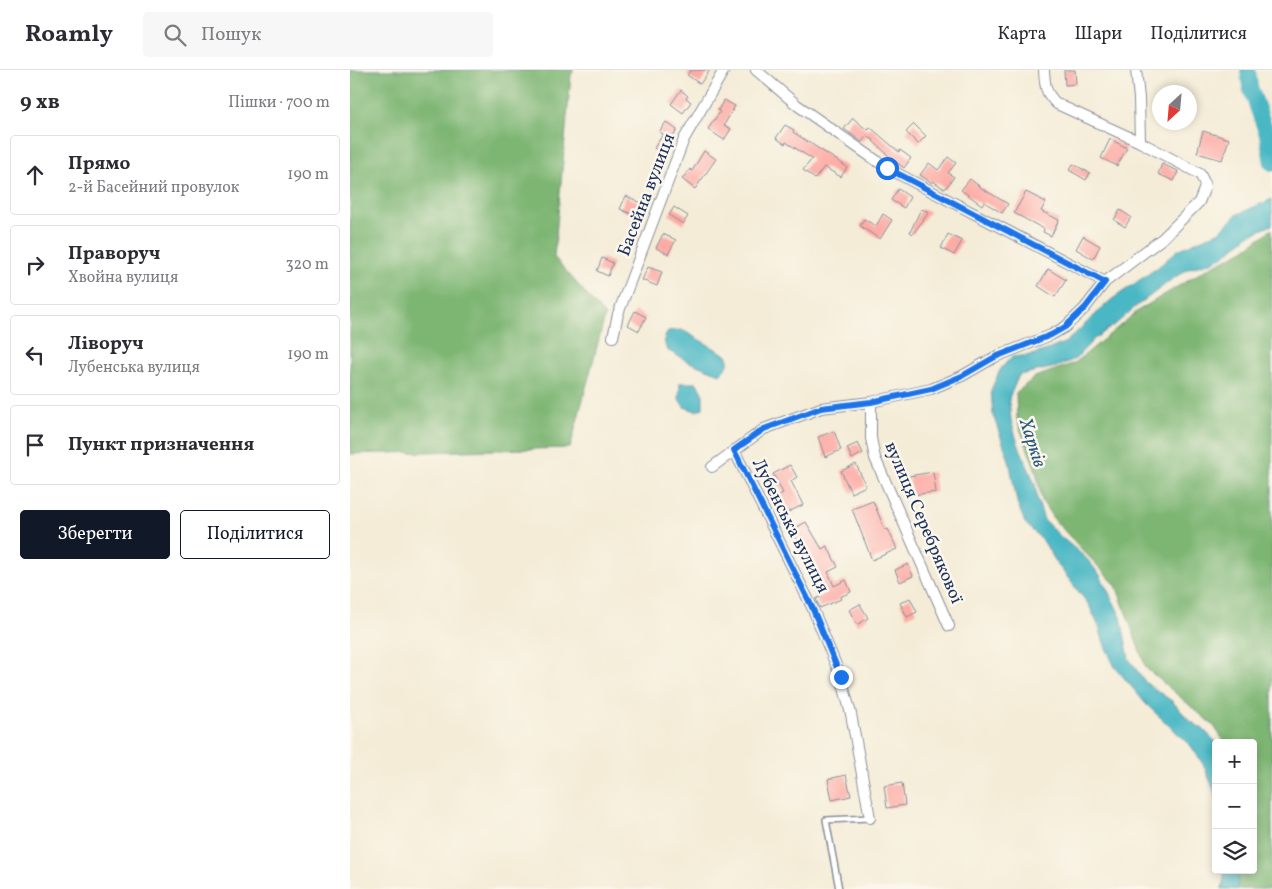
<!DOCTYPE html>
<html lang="uk">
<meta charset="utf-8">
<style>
:root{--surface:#fff;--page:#f7f7f7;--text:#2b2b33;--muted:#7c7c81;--line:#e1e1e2;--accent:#111827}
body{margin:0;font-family:Vollkorn,serif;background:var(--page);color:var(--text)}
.controls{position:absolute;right:15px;bottom:15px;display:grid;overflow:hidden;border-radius:5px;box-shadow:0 2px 8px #0003}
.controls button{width:45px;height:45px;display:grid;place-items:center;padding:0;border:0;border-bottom:1px solid var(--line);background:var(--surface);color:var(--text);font:25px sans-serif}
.compass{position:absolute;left:802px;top:15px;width:45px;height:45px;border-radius:50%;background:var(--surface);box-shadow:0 2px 8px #0003;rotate:206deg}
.stop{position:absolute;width:15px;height:15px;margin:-11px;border:4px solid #1a73e8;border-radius:50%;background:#fff}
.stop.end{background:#1a73e8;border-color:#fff;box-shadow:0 1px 5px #0008}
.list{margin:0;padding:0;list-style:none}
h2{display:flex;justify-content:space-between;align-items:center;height:65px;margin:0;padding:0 20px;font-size:21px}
h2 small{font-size:16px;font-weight:400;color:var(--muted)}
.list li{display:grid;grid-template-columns:32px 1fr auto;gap:15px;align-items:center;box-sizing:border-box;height:80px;margin:0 10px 10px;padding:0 10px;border:1px solid var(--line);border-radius:5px}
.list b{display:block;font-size:19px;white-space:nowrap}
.list p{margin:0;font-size:16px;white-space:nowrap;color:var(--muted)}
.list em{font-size:16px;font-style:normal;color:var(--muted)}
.actions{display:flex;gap:10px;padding:15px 20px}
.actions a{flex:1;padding:11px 0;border:1px solid var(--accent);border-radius:5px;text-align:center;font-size:18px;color:var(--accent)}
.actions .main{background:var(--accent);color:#fff}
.icon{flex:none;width:28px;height:28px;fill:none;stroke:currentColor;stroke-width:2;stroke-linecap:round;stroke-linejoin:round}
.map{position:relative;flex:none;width:922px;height:819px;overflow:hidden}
header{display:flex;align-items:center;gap:30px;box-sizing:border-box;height:70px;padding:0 25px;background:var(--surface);border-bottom:1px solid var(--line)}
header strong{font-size:24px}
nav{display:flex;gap:28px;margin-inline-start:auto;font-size:18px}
.search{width:350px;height:45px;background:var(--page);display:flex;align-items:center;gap:12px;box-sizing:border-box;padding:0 18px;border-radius:5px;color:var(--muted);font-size:19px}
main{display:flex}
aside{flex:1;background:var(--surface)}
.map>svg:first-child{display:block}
.forest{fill:#7db572;stroke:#4c7268}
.water{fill:#49b7c4;stroke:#327391}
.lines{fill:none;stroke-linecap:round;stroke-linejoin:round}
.river{stroke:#49b7c4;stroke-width:16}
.building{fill:#fdaba5}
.lane-casing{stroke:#888e9a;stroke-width:8}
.street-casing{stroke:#888e9a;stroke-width:12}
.lane{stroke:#fff;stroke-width:5}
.street{stroke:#fff;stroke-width:10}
.route{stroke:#1a73e8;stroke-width:6}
.labels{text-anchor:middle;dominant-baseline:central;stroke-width:5;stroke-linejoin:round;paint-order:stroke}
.street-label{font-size:18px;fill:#1b2f5e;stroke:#fbf7ec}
.water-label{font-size:19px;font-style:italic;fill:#29587d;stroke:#fbf7ec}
</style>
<header>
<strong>Roamly</strong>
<div class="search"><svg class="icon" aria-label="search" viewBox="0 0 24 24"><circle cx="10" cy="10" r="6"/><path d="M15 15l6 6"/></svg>Пошук</div>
<nav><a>Карта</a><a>Шари</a><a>Поділитися</a></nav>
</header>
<main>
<aside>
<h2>9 хв<small>Пішки · 700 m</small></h2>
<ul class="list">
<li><svg class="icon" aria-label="ahead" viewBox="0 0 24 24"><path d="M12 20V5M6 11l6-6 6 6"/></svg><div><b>Прямо</b><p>2-й Басейний провулок</p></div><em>190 m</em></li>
<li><svg class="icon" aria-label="right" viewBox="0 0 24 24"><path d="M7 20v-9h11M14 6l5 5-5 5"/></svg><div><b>Праворуч</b><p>Хвойна вулиця</p></div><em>320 m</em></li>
<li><svg class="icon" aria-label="left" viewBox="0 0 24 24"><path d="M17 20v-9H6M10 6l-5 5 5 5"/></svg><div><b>Ліворуч</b><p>Лубeнська вулиця</p></div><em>190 m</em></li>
<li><svg class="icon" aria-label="arrive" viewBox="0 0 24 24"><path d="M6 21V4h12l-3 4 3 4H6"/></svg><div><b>Пункт призначення</b></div></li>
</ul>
<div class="actions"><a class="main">Зберегти</a><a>Поділитися</a></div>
</aside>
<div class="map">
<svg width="922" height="819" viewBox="0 0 922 819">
<rect width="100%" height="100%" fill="#fbf7ec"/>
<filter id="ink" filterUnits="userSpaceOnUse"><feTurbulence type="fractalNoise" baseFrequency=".02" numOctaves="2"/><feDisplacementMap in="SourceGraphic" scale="10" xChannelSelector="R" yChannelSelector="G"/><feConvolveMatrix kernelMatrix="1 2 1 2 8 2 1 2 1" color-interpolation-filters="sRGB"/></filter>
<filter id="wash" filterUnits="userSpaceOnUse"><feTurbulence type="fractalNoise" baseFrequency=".0096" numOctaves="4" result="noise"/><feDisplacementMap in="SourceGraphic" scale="20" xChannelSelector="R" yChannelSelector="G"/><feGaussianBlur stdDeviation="1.12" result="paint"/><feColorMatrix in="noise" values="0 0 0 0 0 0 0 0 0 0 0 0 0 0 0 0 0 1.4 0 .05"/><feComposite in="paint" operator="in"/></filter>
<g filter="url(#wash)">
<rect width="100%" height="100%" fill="#f4ecd7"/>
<g class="forest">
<polygon points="0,0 224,0 221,5 204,187 255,246 220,378 0,384"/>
<polygon points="922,159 922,819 881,819 884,809 896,803 896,800 903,800 903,673 875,673 864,656 796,598 766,515 722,469 703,448 692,431 686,401 667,350 666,323 685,307 725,293 789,240 855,200 894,180"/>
</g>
<g class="water">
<polygon points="922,129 922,155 899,165 874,186 861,192 838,199 821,210 784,238 767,253 744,269 725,289 706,297 669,305 659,328 661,350 667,371 685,414 687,428 694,450 711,467 736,488 750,505 771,547 779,589 796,613 822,631 840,651 853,659 867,673 866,727 861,713 853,694 841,676 796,634 765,597 755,576 749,557 739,535 708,495 694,472 675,453 667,432 659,390 643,345 641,320 650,300 661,287 682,285 700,279 716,272 761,230 807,198 828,180 870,161 886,145"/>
<path d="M332,260l46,26v9l-8,9 -31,-12 -22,-12c-3,-8 -4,-13 2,-19z"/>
<polygon points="330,313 347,313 353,325 353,338 346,341 334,337 329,329"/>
<polygon points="875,800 889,800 887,819 872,819"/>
</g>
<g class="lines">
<polyline class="river" points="898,0 900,17 917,64 922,93"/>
</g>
<g id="blocks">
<g class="building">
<polygon points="341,0 360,0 350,14 337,5"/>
<polygon points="714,0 725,0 726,14 715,15"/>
<polygon points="331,20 338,26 336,28 341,32 333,43 321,34"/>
<polygon points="374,30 385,36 374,55 381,59 374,70 358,59 370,42 368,40"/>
<polygon points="503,48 517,60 520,57 549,82 550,80 561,88 554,98 541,88 523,71 524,70 516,66 512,72 494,59"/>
<polygon points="316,52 327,60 313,84 304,78 313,64 309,62"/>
<polygon points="564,54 576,66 568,74 556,62"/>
<polygon points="435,55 444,60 443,62 497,97 491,107 474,97 465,109 453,100 462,89 436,72 435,74 426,68"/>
<polygon points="853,61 879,69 872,90 847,83"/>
<polygon points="760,69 777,78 767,96 751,88"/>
<polygon points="354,81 366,89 345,119 332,109 340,99 342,101"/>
<polygon points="598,87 606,93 598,103 604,107 595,119 583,111 582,113 570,105 579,93 588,100"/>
<polygon points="723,94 740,103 736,110 719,100"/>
<polygon points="812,94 828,101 824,111 808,104"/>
<polygon points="620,109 633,119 658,134 652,143 634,132 632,135 611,120"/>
<polygon points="548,119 560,127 554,138 541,130"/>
<polygon points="676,122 696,132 691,141 709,150 701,166 693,162 694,159 664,143"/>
<polygon points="276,126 294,134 288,147 270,139"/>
<polygon points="324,137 338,146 333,154 319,145"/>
<polygon points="571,139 579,142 563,164 560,162"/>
<polygon points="770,140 781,147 775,157 764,150"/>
<polygon points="533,144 542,150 530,169 510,156 514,149 526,156"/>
<polygon points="313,164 326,170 318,184 306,178"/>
<polygon points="598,164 612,171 604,185 591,178"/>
<polygon points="733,166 750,176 743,189 726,179"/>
<polygon points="252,188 263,193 258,206 247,201"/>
<polygon points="298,197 312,202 307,216 292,210"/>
<polygon points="698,199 716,210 705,227 688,216"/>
<polygon points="285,241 296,247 289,261 278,255"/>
<polygon points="484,361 491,380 475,387 468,367"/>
<polygon points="508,373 513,383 502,389 497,378"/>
<polygon points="506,394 516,416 501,423 491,401"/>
<polygon points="440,395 447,407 441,411 453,435 432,445 424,428 433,423 423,404"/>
<polygon points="583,402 586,422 562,425 559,406"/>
<polygon points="523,431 535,460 538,459 547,479 522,490 502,439"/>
<polygon points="456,452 472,479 477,476 488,497 478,502 484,516 496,510 501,522 490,527 491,529 470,538 466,529 472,526 468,518 472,517 442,460"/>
<polygon points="558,494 563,506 550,512 545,500"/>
<polygon points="560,528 567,542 557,547 550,533"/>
<polygon points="510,534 518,548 507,555 499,540"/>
<polygon points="496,705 501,726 482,730 478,709"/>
<polygon points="552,713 555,735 537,738 534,716"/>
</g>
</g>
</g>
<g filter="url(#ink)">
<use href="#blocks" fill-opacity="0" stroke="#888e9a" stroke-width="1"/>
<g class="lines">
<g class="lane-casing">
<polyline id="lane" points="489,819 476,750 520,748"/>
</g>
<g class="street-casing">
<g id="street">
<polyline points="406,0 447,35 537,98 755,212"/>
<polyline points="786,0 789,28 790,72"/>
<polyline points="263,267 268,244 334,69 374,0"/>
<polyline points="521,332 521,368 525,388 599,556"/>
<polyline points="384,380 462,537 491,607 501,644 520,748"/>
<path d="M362,397l52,-38 57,-21 50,-6 60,-13 31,-13 33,-19 56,-22 14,-8 20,-19 20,-26 58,-44 36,-36 6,-15 -1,-5 -4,-8 -60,-32 -83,-38c-12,-11 -12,-18 -13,-34"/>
</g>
</g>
<use href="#lane" class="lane"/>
<use href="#street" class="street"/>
</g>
</g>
<g class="lines" filter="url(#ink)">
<polyline class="route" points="491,607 462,537 384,380 414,359 471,338 521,332 581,319 612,306 645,287 701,265 715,257 735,238 755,212 537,98"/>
</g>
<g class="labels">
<g class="street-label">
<text transform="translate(297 125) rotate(-69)">Басейна вулиця</text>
<text transform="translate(573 453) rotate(67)">вулиця Серебрякової</text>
<text transform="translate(440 456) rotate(63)">Лубeнська вулиця</text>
</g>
<g class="water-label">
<text transform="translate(682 373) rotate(72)">Харків</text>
</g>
</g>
</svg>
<div class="controls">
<button>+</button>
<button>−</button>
<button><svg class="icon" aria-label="layers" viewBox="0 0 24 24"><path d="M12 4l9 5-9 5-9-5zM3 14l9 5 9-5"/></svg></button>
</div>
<svg class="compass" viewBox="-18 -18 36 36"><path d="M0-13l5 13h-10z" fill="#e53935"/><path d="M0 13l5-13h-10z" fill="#7c7c81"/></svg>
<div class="stop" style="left:537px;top:98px"></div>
<div class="stop end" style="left:491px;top:607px"></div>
</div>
</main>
